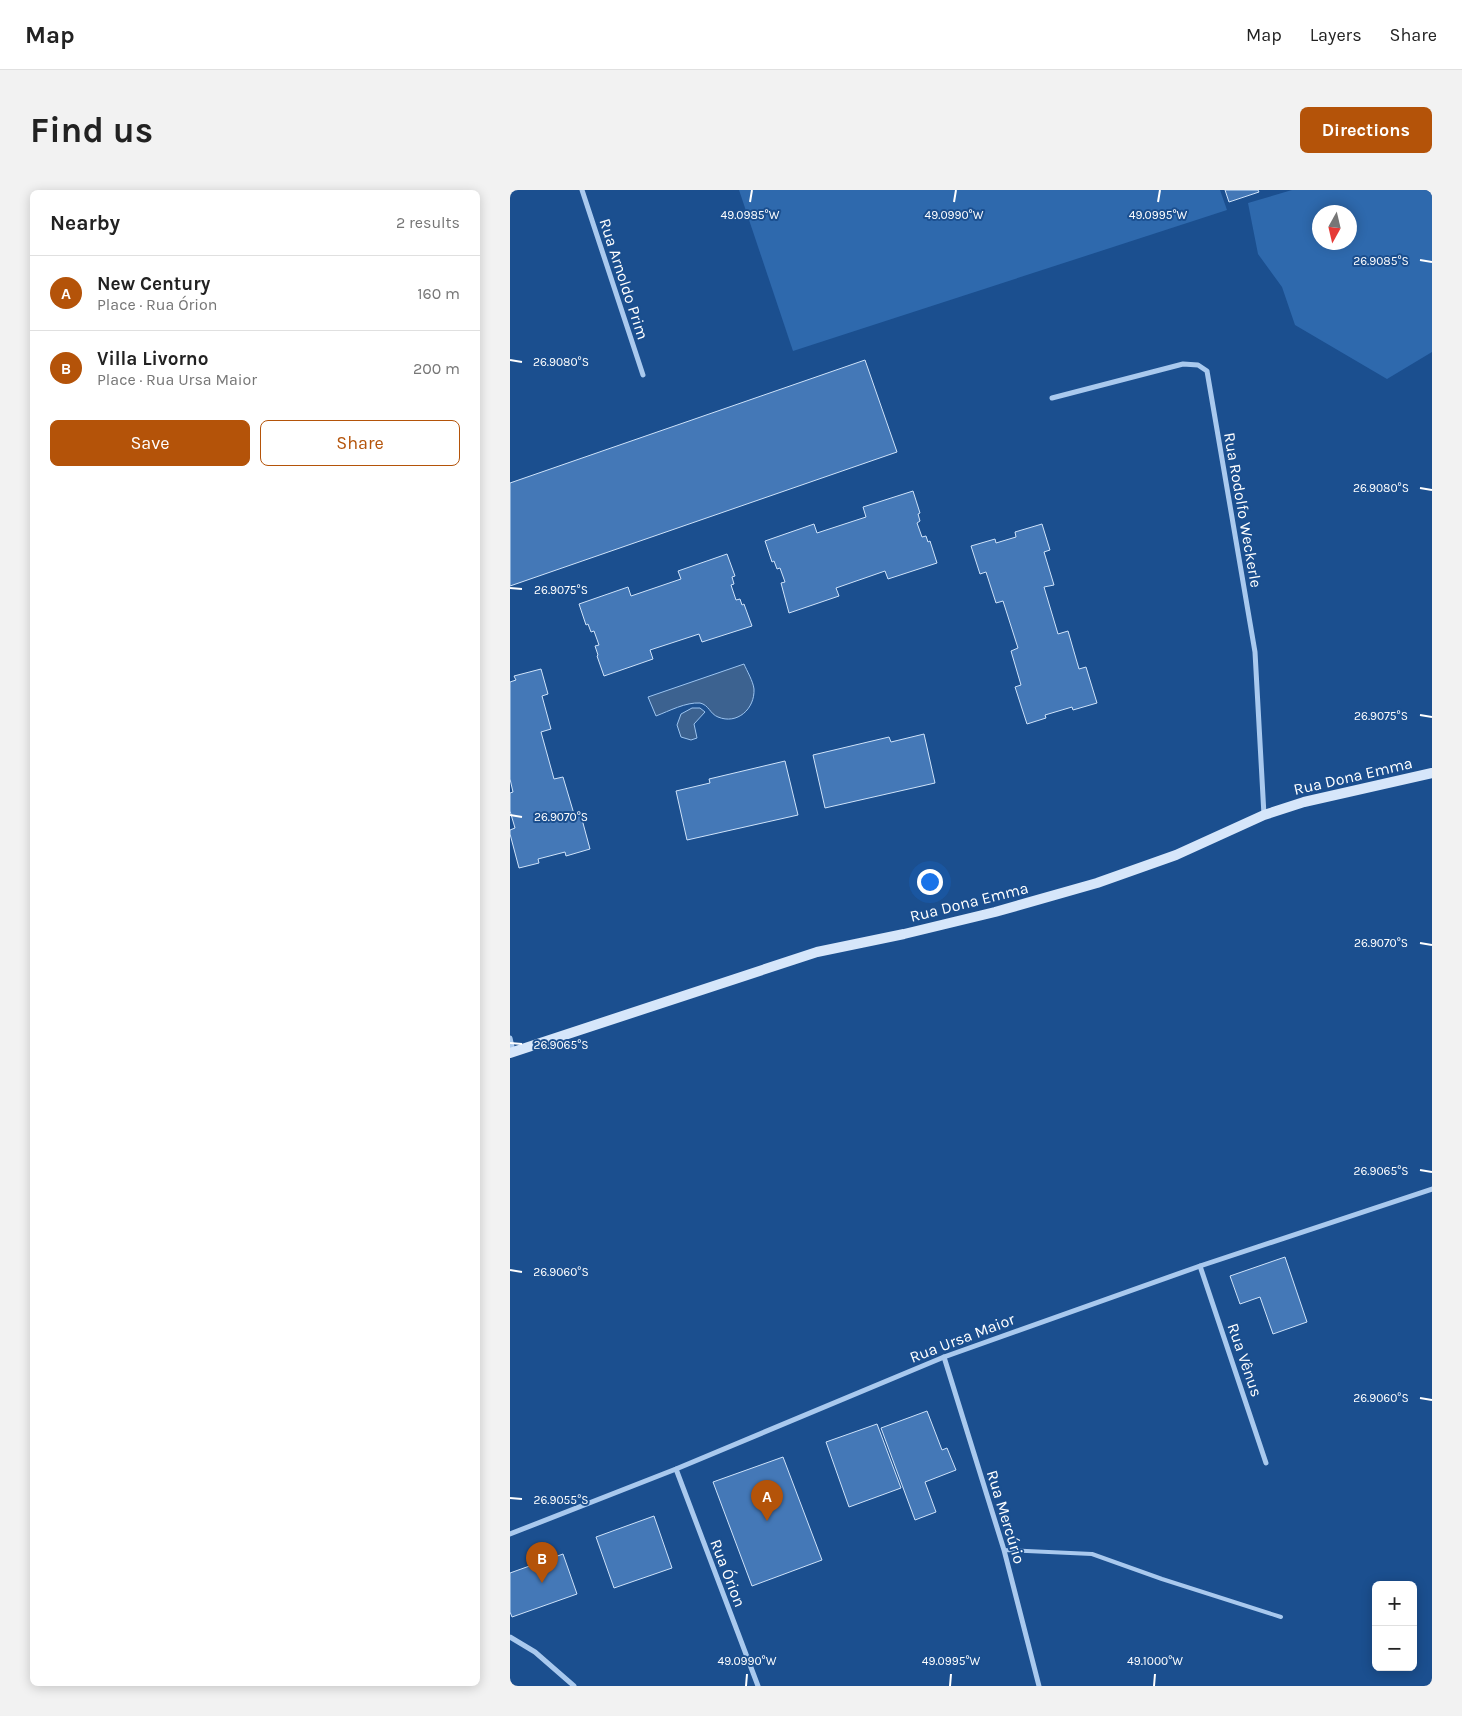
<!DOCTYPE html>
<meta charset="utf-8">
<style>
:root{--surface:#fff;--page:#f2f2f2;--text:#222;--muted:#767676;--line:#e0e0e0;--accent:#b45309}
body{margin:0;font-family:Karla,sans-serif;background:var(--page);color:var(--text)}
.controls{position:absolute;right:15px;bottom:15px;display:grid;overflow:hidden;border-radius:8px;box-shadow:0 2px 12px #0003}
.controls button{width:45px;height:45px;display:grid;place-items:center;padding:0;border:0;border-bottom:1px solid var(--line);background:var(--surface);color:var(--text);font:25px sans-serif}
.compass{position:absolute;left:802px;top:15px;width:45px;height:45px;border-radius:50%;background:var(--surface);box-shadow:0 2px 12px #0003;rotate:188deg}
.you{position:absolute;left:419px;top:691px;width:18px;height:18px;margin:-12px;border:4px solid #fff;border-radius:50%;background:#1a73e8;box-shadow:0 0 0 8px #1a73e833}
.badge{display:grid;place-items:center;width:32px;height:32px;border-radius:50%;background:var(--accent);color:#fff;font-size:16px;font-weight:700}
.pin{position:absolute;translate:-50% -41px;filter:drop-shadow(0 1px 2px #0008)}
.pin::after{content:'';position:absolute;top:26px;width:18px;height:15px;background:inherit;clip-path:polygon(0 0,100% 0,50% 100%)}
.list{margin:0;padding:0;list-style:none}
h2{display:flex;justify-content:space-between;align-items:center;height:65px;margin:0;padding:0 20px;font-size:21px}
h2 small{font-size:16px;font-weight:400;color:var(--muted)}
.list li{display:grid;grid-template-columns:32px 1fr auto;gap:15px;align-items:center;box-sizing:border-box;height:75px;padding:0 20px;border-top:1px solid var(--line)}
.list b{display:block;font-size:19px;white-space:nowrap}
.list p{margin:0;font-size:16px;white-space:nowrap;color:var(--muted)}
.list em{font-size:16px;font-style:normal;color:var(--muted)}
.actions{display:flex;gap:10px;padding:15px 20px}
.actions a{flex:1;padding:11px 0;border:1px solid var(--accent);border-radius:8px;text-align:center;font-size:18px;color:var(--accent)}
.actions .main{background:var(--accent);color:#fff}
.map{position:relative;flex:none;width:922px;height:1496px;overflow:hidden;border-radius:8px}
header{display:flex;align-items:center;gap:30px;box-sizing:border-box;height:70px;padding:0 25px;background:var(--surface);border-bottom:1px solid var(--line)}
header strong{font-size:24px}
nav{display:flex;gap:28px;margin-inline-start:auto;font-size:18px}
.intro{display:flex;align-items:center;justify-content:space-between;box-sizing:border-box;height:120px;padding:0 30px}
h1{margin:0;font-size:35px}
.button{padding:12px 22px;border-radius:8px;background:var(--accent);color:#fff;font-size:18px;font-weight:700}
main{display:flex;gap:30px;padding:0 30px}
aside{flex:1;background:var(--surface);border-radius:8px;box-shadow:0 2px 12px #0003}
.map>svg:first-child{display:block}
.green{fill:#2e69ad;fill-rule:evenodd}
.water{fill:#3c6290;stroke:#9cc4f0}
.building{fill:#4478b7;stroke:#cfe3fa}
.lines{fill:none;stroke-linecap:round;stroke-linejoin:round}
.lane{stroke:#a9c9ee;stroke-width:4}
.street{stroke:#a9c9ee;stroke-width:5}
.secondary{stroke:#d6e6fa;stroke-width:10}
.ticks{fill:none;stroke:#fff;stroke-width:2}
.labels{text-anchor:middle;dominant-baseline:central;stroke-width:4;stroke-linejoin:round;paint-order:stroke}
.street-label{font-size:16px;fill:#fff;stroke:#1b4f8f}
.ticks-label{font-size:12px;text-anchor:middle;fill:#fff;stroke:#1b4f8f;stroke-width:4;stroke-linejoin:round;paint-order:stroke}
</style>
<header>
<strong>Map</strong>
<nav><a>Map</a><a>Layers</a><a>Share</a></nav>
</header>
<div class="intro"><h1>Find us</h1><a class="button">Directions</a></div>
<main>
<aside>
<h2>Nearby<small>2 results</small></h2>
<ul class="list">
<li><span class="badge">A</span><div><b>New Century</b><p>Place · Rua Órion</p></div><em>160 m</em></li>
<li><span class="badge">B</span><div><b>Villa Livorno</b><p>Place · Rua Ursa Maior</p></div><em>200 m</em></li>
</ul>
<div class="actions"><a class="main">Save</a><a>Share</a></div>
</aside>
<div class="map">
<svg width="922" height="1496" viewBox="0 0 922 1496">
<rect width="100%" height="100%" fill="#1b4f8f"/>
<g class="green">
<polygon points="229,0 710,0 717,20 283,161"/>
<path d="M782,0h140v162l-45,27 -92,-54 -13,-38 -24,-33 -10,-51zM809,22h30v30h-30z"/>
</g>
<g class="water">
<path d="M234,474c3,7 9,17 10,25 1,20 -17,36 -36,28 -8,-3 -9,-12 -18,-14 -14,-1 -31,8 -44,13l-8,-19z"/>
<polygon points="182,518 190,518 195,522 184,534 187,548 181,550 171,547 167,535 171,524"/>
</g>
<g class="building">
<polygon points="715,0 748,0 749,2 719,12"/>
<polygon points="355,170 387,262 0,396 0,293"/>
<polygon points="403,301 410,323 408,324 410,331 407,333 412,347 416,346 418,352 420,351 427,373 378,389 375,381 326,398 329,406 279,423 271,393 275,392 270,378 267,379 264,371 262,372 255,351 304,334 307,343 356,327 353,317"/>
<polygon points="532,334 540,360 534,362 544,395 534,397 548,444 558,441 569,479 576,477 587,513 563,520 562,517 535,525 536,528 517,534 505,497 511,495 501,461 508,458 493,411 486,413 476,382 470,384 461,356 485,349 486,353 506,347 505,342"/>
<polygon points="217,364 225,386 222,387 224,394 221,395 226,410 230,409 232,415 234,414 242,436 192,452 189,444 140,460 143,469 94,486 87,466 88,465 85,456 89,455 84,441 81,442 78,434 76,435 69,414 118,397 121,406 171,389 168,381"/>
<polygon points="31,479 38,504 32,506 41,539 31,542 44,589 53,587 64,624 70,622 80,659 56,666 55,662 28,669 29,673 9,678 0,644 0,640 5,638 0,621 0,603 3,602 0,589 0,492 6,490 4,486"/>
<polygon points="414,544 425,593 315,618 303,565 379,547 381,552"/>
<polygon points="275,571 288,625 177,650 166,601 200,593 199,589"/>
<polygon points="775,1067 797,1132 763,1144 750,1107 730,1114 720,1086"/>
<polygon points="417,1221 432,1260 437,1258 446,1280 415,1292 426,1322 405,1330 371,1238"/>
<polygon points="367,1234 391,1298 339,1317 316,1252"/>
<polygon points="273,1267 312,1370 242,1396 203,1292"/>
<polygon points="144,1326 162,1378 104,1398 86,1347"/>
<polygon points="53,1364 67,1404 2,1427 0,1422 0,1383"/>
</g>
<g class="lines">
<polyline class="lane" points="494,1360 582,1364 652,1389 771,1427"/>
<g class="street">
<polyline points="72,0 133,185"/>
<polyline points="542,208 673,174 688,175 697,181 745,462 754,625"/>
<polyline points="0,848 3,861"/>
<polyline points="690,1076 756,1273"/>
<polyline points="434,1167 494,1360 529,1496"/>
<polyline points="166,1279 248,1496"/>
<polyline points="0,1344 166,1279 434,1167 690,1076 922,999"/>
<polyline points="0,1447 25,1462 64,1496"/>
</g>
<polyline class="secondary" points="0,863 307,762 394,744 485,722 587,693 666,665 754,625 794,612 922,583"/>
</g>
<path class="ticks" d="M240,12l2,-12M444,12l2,-12M648,12l2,-12M910,70l12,2M0,170l12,2M910,298l12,2M0,398l12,1M910,525l12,2M0,625l12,2M910,753l12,2M0,853l12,1M910,980l12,2M0,1080l12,2M910,1208l12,2M0,1308l12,1M236,1496l1,-12M440,1496l1,-12M644,1496l1,-12"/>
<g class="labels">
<g class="street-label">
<text transform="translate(114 89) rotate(72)">Rua Arnoldo Prim</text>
<text transform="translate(733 320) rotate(80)">Rua Rodolfo Weckerle</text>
<text transform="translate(843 586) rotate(-13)">Rua Dona Emma</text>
<text transform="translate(459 712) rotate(-14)">Rua Dona Emma</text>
<text transform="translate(452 1148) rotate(-21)">Rua Ursa Maior</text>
<text transform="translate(735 1170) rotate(71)">Rua Vênus</text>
<text transform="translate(496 1327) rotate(73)">Rua Mercúrio</text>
<text transform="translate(218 1383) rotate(69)">Rua Órion</text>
</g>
</g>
<g class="ticks-label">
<text x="240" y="29">49.0985°W</text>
<text x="444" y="29">49.0990°W</text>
<text x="648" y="29">49.0995°W</text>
<text x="871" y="75">26.9085°S</text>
<text x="51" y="176">26.9080°S</text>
<text x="871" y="302">26.9080°S</text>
<text x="51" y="404">26.9075°S</text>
<text x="871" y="530">26.9075°S</text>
<text x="51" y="631">26.9070°S</text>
<text x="871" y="757">26.9070°S</text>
<text x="51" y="859">26.9065°S</text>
<text x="871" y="985">26.9065°S</text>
<text x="51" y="1086">26.9060°S</text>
<text x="871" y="1212">26.9060°S</text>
<text x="51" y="1314">26.9055°S</text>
<text x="237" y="1475">49.0990°W</text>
<text x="441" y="1475">49.0995°W</text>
<text x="645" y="1475">49.1000°W</text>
</g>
</svg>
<div class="controls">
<button>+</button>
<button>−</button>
</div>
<svg class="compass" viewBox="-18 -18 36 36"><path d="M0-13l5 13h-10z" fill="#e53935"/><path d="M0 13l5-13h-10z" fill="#767676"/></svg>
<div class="you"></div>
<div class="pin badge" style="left:257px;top:1331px">A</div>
<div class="pin badge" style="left:32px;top:1393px">B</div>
</div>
</main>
